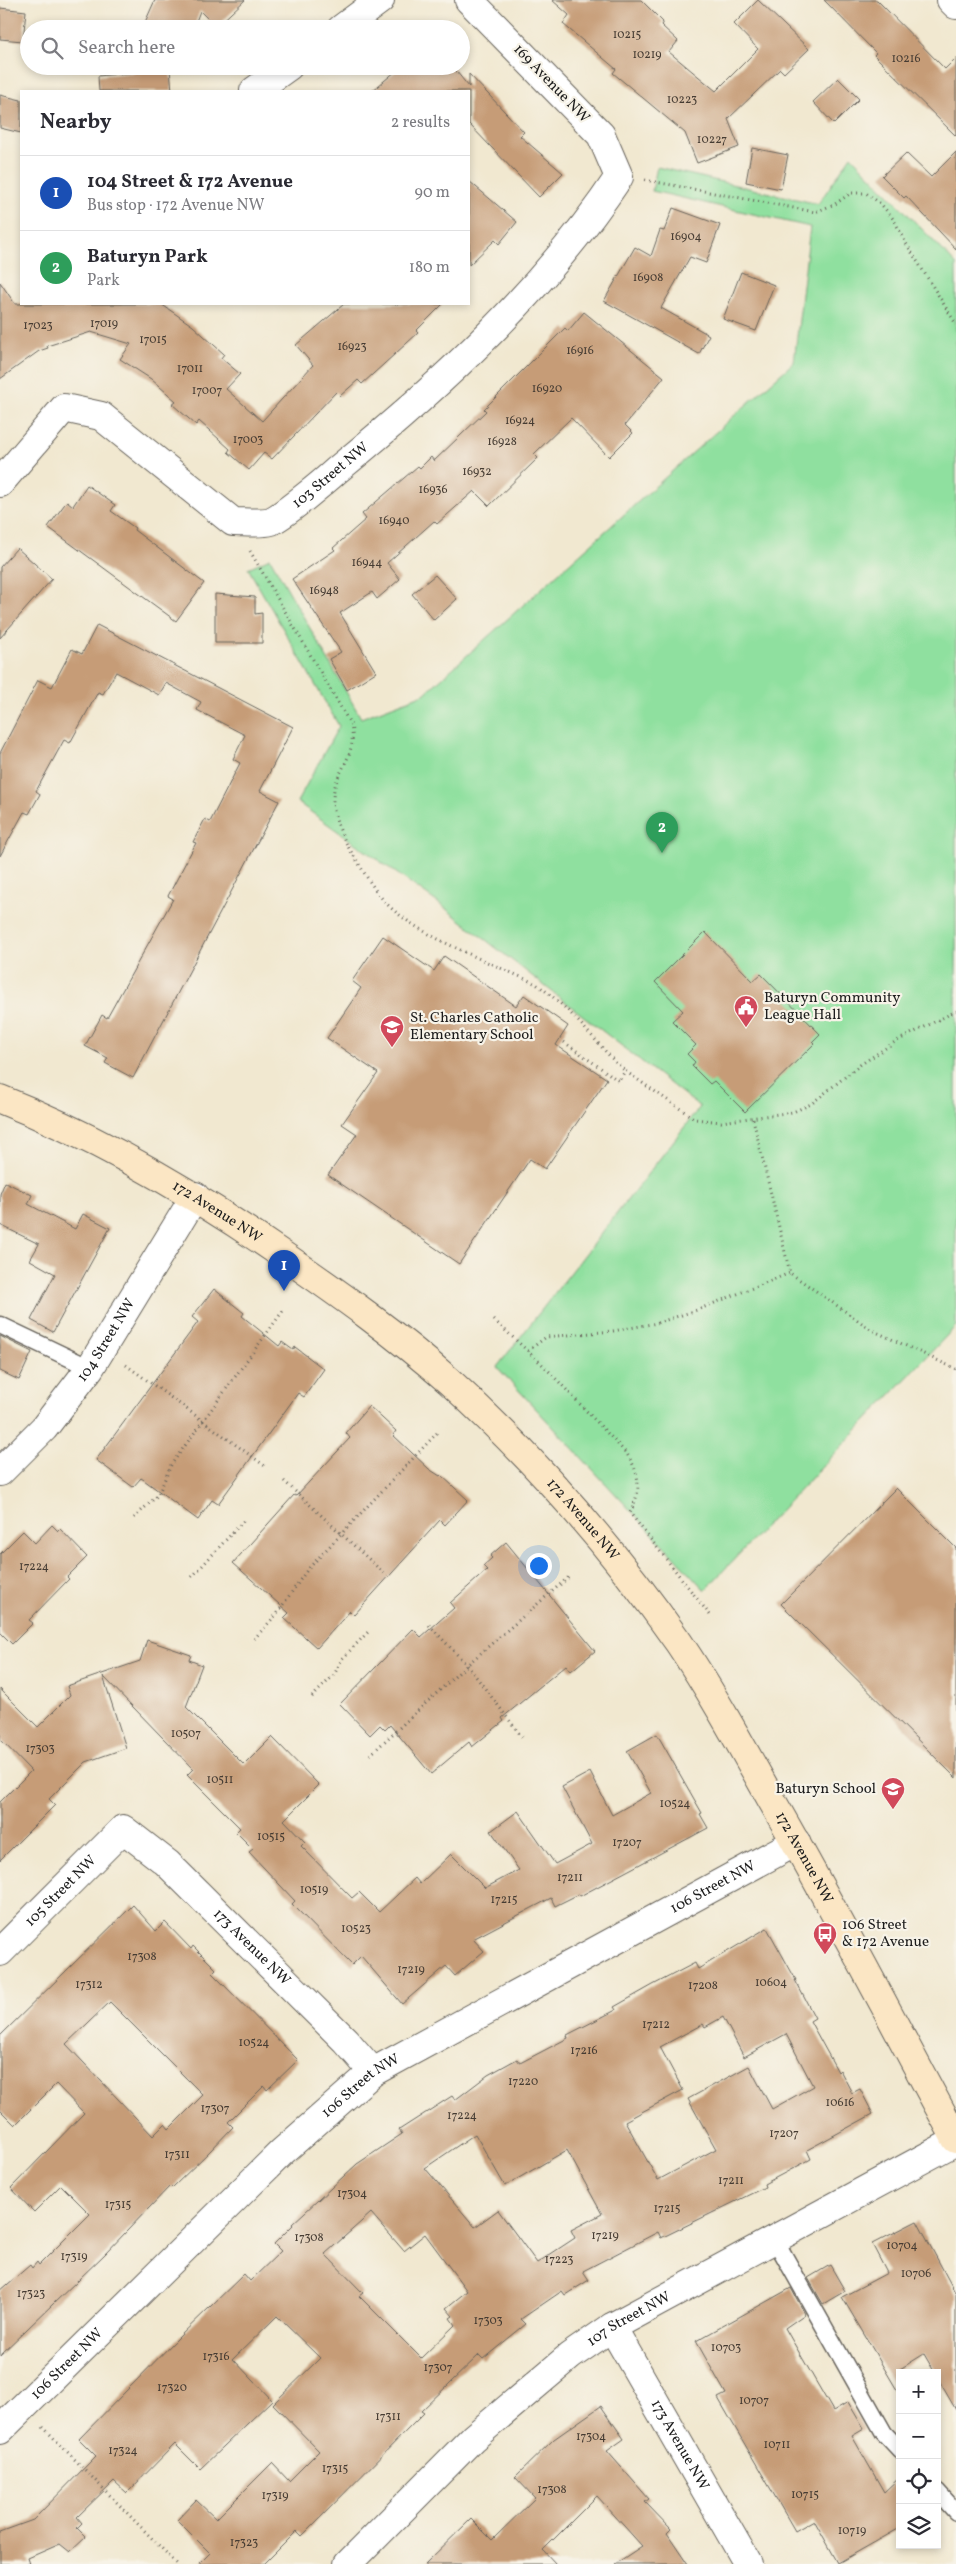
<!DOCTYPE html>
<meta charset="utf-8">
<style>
:root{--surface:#fff;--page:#f7f7f7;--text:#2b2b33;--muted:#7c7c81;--line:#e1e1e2;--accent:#d1495b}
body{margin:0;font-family:Vollkorn,serif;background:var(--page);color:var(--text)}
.controls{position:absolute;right:15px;bottom:15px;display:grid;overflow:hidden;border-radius:0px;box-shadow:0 2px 8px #0003}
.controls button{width:45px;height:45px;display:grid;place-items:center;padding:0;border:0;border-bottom:1px solid var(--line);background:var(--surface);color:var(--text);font:25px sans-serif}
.you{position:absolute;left:538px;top:1565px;width:18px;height:18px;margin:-12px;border:4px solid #fff;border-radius:50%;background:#1a73e8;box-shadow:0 0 0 8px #1a73e833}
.badge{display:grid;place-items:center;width:32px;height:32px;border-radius:50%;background:var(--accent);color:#fff;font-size:16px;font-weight:700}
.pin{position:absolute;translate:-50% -41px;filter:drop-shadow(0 1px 2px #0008)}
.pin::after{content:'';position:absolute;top:26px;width:18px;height:15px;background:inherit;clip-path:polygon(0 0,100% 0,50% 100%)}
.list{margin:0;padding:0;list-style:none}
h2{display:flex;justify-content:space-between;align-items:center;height:65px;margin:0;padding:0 20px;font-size:21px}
h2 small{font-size:16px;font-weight:400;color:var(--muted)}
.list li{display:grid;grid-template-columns:32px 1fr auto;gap:15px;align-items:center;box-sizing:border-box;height:75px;padding:0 20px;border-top:1px solid var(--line)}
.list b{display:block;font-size:19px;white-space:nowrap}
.list p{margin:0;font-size:16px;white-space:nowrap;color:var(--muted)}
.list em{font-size:16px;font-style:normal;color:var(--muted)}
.icon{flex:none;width:28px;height:28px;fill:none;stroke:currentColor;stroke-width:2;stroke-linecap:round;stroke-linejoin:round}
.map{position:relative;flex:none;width:956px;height:2564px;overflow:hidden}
.search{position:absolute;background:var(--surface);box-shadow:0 2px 8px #0003;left:20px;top:20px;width:450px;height:55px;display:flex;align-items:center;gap:12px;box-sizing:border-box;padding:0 18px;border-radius:28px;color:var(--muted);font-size:19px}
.panel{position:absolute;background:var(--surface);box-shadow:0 2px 8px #0003;left:20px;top:90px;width:450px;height:215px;border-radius:0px}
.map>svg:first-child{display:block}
.green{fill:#8fe09f;stroke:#567e5e}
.building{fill:#c69c77;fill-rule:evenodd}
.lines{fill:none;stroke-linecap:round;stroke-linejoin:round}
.lane-casing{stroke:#67635b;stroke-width:19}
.street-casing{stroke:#67635b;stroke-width:30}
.secondary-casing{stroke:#67635b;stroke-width:30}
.path{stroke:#67635b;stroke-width:3;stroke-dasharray:1 4;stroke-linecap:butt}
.lane{stroke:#fff;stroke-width:16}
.street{stroke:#fff;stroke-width:28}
.secondary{stroke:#fbe6c4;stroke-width:28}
.labels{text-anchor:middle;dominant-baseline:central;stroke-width:4.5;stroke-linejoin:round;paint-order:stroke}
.number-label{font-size:12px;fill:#463c33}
.street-label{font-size:15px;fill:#1c1c1c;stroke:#f7f3e8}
.poi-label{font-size:15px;fill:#1c1c1c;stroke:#f7f3e8;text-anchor:start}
</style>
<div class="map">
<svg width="956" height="2564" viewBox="0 0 956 2564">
<rect width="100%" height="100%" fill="#f7f3e8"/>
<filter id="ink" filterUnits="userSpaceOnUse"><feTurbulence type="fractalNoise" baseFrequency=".02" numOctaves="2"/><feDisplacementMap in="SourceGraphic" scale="10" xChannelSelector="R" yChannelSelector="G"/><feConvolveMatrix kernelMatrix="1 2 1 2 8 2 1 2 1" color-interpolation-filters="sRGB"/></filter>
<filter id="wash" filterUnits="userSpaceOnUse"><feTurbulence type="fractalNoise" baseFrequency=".0096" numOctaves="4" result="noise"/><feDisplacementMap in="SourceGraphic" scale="20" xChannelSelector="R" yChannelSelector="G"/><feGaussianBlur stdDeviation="1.12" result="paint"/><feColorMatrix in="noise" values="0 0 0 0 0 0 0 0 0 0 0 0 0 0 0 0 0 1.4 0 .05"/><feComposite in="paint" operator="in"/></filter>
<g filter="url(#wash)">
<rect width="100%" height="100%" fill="#f1e8d0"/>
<polygon class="green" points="851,156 956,264 956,1326 705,1590 497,1367 700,1107 441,905 297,802 339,726 248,568 270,558 361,718 424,694 794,362 810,227 652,191 657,167 818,204"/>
<g id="blocks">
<g class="building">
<polygon points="155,0 245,0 216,27 200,11 193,29 142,29"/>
<polygon points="552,0 641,0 663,22 661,25 678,41 669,52 716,91 758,49 734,24 758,0 809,49 784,73 780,69 728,119 739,147 697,163 685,133 613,73 616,69 563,24 569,15"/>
<polygon points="824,0 877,0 945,69 956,58 956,136 874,55 876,53"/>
<polygon points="0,8 26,11 23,41 0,39"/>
<polygon points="402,66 452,66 469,87 469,74 524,132 520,136 563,173 539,197 469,124 469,91 372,91"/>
<polygon points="170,69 172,91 99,91 98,76"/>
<polygon points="838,78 859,99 834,124 813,102"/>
<polygon points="0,95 21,100 21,133 0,128"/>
<polygon points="752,148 788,155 781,189 746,182"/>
<polygon points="956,152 956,249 906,196 904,198 882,176 906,153 931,177"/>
<polygon points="469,181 517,222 499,244 495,240 469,265"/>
<polygon points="673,208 720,225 706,263 690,257 661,308 709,335 699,354 604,301 635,247 651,256 660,230 664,231"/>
<polygon points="741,272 774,285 756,331 723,319"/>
<polygon points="0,282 15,304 161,304 193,326 224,354 221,358 240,374 226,389 262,421 313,365 296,345 344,304 443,304 416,331 418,333 362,384 358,380 340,396 336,392 272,459 264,453 249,470 228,452 230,449 199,421 196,425 172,404 176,401 151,379 120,359 131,344 91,332 47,346 48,348 39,351 0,379"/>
<polygon points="584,312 664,377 625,425 633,433 609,457 571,418 534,454 538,458 489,506 474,491 437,524 434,521 387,563 400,579 377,599 372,592 340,613 376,672 347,690 329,659 341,652 292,579 335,550 333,548 366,519 362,514 418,466 420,468 431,457 434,461 486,411 484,409 565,328 568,331"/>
<polygon points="87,485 115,505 111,511 135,528 134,530 204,583 176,621 48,527 67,501 73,506"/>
<polygon points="17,548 52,579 0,638 0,567"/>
<polygon points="435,575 457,599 434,620 412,594"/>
<polygon points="215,594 255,597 255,614 262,613 262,643 215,643"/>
<polygon points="97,625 293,727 260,791 279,801 133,1078 105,1063 108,1058 85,1046 102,1015 107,1018 173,899 168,896 196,843 193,842 205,819 210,822 240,763 233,759 245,735 197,710 201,702 166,683 159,695 116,672 103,694 98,692 70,743 64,740 36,791 40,794 29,814 24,812 0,856 0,753 38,680 52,687 72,649 82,654"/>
<polygon points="705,932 753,981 761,974 820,1034 813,1041 815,1043 745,1112 714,1081 710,1084 692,1066 695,1062 687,1054 696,1045 672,1021 683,1011 655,982"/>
<polygon points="383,936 434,971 444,956 516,1006 524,995 568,1026 556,1045 607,1079 545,1169 530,1159 459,1264 328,1175 357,1134 342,1124 378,1073 327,1038 361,988 352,981"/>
<polygon points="5,1182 32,1195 28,1204 75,1229 83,1214 110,1228 53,1332 31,1320 55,1274 30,1260 39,1244 0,1225 0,1194"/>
<polygon points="214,1289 244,1313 242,1316 279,1346 282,1342 293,1350 295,1347 324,1369 304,1397 298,1393 218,1504 212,1500 198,1520 144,1480 141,1478 133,1487 96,1460 198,1322 192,1317"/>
<polygon points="0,1336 32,1352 19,1380 0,1371"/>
<polygon points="369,1406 396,1431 393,1435 429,1469 440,1476 441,1475 468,1500 445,1525 440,1520 354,1615 350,1611 317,1648 284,1618 289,1613 233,1563 294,1495 296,1496 350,1438 346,1433"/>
<polygon points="896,1488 956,1548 956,1778 781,1604"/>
<polygon points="52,1525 58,1531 60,1529 87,1557 67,1577 69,1579 29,1620 33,1623 12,1644 0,1632 0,1554 23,1531 35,1543"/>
<polygon points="506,1542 595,1651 571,1671 566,1665 502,1718 504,1721 472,1747 469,1742 431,1774 390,1725 385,1730 380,1725 370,1735 340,1704 413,1629 421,1637 454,1608 450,1603 487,1570 483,1566 492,1558 490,1556"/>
<polygon points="147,1640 191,1655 189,1660 202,1665 186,1707 244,1765 272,1737 319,1785 284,1820 305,1842 301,1846 352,1898 359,1892 379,1912 415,1878 420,1884 451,1854 485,1888 519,1870 491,1831 518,1811 555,1864 592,1844 562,1787 590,1772 612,1815 651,1793 627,1751 657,1734 702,1813 700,1814 708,1828 580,1896 579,1894 555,1906 551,1898 473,1939 484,1951 455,1976 446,1966 402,2004 361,1956 352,1965 292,1904 295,1901 249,1852 253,1849 236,1832 240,1828 187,1775 193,1769 103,1676 126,1748 86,1762 49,1799 55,1805 0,1860 0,1802 31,1771 0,1739 0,1689 38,1727 70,1695 67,1686 140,1661"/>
<path d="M133,1905l23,26 9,-9 26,27 2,-3 23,23 -4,4 86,87 -31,30 -3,-4 -36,36 5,5 -23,24 -38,37 -2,-2 -65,68 -105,101v-64l30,-26 2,3 5,-6 2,3 51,-51 -29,-29 -27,27 -23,-24 73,-75 -28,-29 -41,41 -15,-15v-74zM110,2002l93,93 -34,34 -4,-5 -12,12 -87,-92z"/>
<path d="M767,1928l29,52h-1l20,38 -5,3 28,51 2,-2 12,23 8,-4 13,25 -66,36 4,9 -47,25 1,3 -104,51 -3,-6 -75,39 6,9 -24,15 -3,-4 -41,28 5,5 -43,35 -4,-4 -58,56 3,2 -122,123 -5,-5 -33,33h-65l11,-11 -33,-33 19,-20 20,19 56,-56 17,18 30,-30 -46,-47 47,-46 -43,-42 -44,43 39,41 -72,69 -25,-25 -48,49 -13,-12 -37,36 5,6 -5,5 9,9 -16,15 -10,-8 -32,14 2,6h-30v-32l33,-12 63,-64 -17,-17 99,-101 66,-64 6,7 31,-30 -7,-7 19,-19 -1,-1 65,-60 45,-30 -3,-4 53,-34 3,4 33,-25 29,-16 3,4 48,-25 -1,-3 49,-25 -2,-3 39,-22 42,-22 3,6zM723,2017l21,40 42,-23 27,52 -41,23 -23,-43 -61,33 28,50 -58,31 -33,-59 58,-31 -23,-43 43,-23 2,3zM475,2134l30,52 62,-36 35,64 -31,16 4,8 -38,25 -39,-53 -23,17 -50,-59zM371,2213l33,38 21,-17 42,57 -21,17 7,8 -3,2 5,7 -34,33 -62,-62 4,-3 -38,-39z"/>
<polygon points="917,2221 956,2294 956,2410 937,2377 937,2373 935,2373 924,2354 900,2369 900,2395 842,2297 887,2273 872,2244"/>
<polygon points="830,2265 845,2291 823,2304 808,2278"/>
<polygon points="791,2288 805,2314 785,2328 833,2411 848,2402 864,2429 852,2436 884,2492 900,2477 900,2528 838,2563 814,2520 795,2531 718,2398 726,2394 696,2341"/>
<polygon points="601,2406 624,2439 607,2451 649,2499 645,2502 671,2529 667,2533 688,2564 615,2564 642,2546 597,2496 543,2550 556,2564 425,2564 471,2519 492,2540 535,2498 515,2477 554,2439"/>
</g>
</g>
</g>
<g filter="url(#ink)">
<use href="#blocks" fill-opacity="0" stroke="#67635b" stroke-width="1"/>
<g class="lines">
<g class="lane-casing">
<g id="lane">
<polyline points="0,1325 90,1368"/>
<polyline points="774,2238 884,2433 900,2450"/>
<polyline points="937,2491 956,2512"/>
</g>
</g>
<g class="street-casing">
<g id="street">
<polyline points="951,0 956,5"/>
<polyline points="341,29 380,0"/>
<polyline points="254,91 289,66"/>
<path id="s1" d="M0,483l64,-75 37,8 132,106c11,0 28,2 38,-1 11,-4 55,-41 66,-51 104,-85 207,-180 282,-293l-18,-42 -132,-135"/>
<path id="s2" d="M0,1472l44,-44 46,-60 105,-172"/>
<path id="s3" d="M0,1952l123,-123 44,34 179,178 27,31"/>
<path id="s4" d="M612,2327l136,237"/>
<path id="s5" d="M0,2430l282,-278 91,-80 423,-230"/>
<path id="s6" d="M348,2564l125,-126 97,-82 42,-29 344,-186"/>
</g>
</g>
<g class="secondary-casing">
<g id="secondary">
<path id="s7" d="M0,1099c99,39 193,94 280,154 58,40 116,81 169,128 86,78 163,166 230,262 35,52 65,108 96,163 63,110 121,222 181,333"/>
</g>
</g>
<g class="path">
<polyline points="645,180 815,212 835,204 851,193 866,193 881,204 894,220 906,243 956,324"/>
<path d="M250,551l101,174c7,34 -18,46 -18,75 0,19 12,44 23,59 9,15 18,31 30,44 34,35 105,59 150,81 32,22 54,51 80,79l9,8"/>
<polyline points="564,1042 619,1081 625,1071 695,1119 721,1122 793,1112 811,1104 860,1065 895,1042 956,1011"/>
<polyline points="753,1119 790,1273 872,1330 956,1369"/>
<path d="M494,1320l50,46 83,88c14,21 14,37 3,59l80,102"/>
<polyline points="528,1351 546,1337 613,1331 657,1323 697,1310 790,1273"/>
<polyline points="126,1365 265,1466"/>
<polyline points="284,1481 387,1576"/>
<polyline points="134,1518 158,1495 171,1465 285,1308"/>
<polyline points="192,1577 246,1518"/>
<polyline points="429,1625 467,1665 523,1738"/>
<polyline points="254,1639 276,1615 307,1570 437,1433"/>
<polyline points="312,1697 334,1675 342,1659 369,1631"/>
<polyline points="370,1755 467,1665 570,1576"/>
<polyline points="43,2427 177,2564"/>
</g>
<use href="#lane" class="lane"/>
<use href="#street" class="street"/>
<use href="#secondary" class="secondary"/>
</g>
</g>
<defs>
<g id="civic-pin" transform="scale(1.25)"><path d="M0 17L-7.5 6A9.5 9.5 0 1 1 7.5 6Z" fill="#d1495b" stroke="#f7f3e8"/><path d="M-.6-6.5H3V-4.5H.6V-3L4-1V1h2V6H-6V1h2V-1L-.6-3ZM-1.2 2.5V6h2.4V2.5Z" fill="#fff"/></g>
<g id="school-pin" transform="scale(1.25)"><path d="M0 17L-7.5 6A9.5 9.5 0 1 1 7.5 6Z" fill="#d1495b" stroke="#f7f3e8"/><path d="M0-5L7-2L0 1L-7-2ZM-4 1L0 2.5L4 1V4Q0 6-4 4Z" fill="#fff"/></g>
<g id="bus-pin" transform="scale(1.25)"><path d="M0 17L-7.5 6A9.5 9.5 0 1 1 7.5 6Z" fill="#d1495b" stroke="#f7f3e8"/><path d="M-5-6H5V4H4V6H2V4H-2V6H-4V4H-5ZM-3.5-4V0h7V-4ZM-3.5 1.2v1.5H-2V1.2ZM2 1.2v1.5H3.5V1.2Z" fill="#fff"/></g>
</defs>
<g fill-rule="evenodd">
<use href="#civic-pin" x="746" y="1007"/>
<use href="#school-pin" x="392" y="1027"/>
<use href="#school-pin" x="893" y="1789"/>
<use href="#bus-pin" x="825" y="1934"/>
</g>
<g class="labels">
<g class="number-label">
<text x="627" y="35">10215</text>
<text x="647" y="55">10219</text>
<text x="906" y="59">10216</text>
<text x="682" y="100">10223</text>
<text x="712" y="140">10227</text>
<text x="686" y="237">16904</text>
<text x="648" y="278">16908</text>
<text x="104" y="324">17019</text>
<text x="38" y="326">17023</text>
<text x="153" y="340">17015</text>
<text x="352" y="347">16923</text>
<text x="580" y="351">16916</text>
<text x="190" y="369">17011</text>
<text x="547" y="389">16920</text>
<text x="207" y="391">17007</text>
<text x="520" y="421">16924</text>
<text x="248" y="440">17003</text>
<text x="502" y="442">16928</text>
<text x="477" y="472">16932</text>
<text x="433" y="490">16936</text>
<text x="394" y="521">16940</text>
<text x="367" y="563">16944</text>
<text x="324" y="591">16948</text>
<text x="34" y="1567">17224</text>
<text x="186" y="1734">10507</text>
<text x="40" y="1749">17303</text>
<text x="220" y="1780">10511</text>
<text x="675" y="1804">10524</text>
<text x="271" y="1837">10515</text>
<text x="627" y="1843">17207</text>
<text x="570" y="1878">17211</text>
<text x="314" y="1890">10519</text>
<text x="504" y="1900">17215</text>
<text x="356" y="1929">10523</text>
<text x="142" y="1957">17308</text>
<text x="411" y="1970">17219</text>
<text x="771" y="1983">10604</text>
<text x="89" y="1985">17312</text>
<text x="703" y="1986">17208</text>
<text x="656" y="2025">17212</text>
<text x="254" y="2043">10524</text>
<text x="584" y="2051">17216</text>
<text x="523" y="2082">17220</text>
<text x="840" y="2103">10616</text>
<text x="215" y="2109">17307</text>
<text x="462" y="2116">17224</text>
<text x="784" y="2134">17207</text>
<text x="177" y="2155">17311</text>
<text x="731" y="2181">17211</text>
<text x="352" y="2194">17304</text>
<text x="118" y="2205">17315</text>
<text x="667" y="2209">17215</text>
<text x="605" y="2236">17219</text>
<text x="309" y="2238">17308</text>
<text x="902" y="2246">10704</text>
<text x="74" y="2257">17319</text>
<text x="559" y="2260">17223</text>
<text x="916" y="2274">10706</text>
<text x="31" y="2294">17323</text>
<text x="488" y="2321">17303</text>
<text x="726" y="2348">10703</text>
<text x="216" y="2357">17316</text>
<text x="438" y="2368">17307</text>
<text x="172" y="2388">17320</text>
<text x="754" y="2401">10707</text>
<text x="388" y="2417">17311</text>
<text x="591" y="2437">17304</text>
<text x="777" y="2445">10711</text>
<text x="123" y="2451">17324</text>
<text x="335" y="2469">17315</text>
<text x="552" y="2490">17308</text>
<text x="805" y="2495">10715</text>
<text x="275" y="2496">17319</text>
<text x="852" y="2531">10719</text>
<text x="244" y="2543">17323</text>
</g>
<g class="street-label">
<text transform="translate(551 84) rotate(46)">169 Avenue NW</text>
<text stroke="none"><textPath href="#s1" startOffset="419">103 Street NW</textPath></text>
<text stroke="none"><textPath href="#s7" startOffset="245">172 Avenue NW</textPath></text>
<text stroke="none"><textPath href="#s2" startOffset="170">104 Street NW</textPath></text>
<text stroke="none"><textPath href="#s7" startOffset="725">172 Avenue NW</textPath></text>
<text stroke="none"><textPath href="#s7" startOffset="1130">172 Avenue NW</textPath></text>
<text stroke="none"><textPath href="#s5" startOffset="904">106 Street NW</textPath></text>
<text stroke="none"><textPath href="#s3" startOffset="86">105 Street NW</textPath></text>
<text stroke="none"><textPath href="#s3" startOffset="349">173 Avenue NW</textPath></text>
<text stroke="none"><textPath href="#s5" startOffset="499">106 Street NW</textPath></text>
<text stroke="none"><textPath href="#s6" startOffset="374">107 Street NW</textPath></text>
<text stroke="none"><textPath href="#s5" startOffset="94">106 Street NW</textPath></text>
<text stroke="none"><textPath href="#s4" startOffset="136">173 Avenue NW</textPath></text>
</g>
<g class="poi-label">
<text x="764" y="998">Baturyn Community<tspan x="764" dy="17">League Hall</tspan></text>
<text x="410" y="1018">St. Charles Catholic<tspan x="410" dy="17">Elementary School</tspan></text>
<text x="876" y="1789" text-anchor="end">Baturyn School</text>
<text x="842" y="1925">106 Street<tspan x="842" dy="17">&amp; 172 Avenue</tspan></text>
</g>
</g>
</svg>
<div class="controls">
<button>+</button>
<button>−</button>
<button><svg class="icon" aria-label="locate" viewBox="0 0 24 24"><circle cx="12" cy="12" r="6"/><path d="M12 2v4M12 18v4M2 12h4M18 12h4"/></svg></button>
<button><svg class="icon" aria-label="layers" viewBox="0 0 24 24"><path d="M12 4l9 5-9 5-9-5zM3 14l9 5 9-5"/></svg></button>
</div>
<div class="you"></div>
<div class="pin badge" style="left:284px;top:1291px;background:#1a4fb4">1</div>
<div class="pin badge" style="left:662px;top:853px;background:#2e9e5b">2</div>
<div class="search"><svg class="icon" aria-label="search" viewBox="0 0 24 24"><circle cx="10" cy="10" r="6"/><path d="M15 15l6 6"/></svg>Search here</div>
<section class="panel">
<h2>Nearby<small>2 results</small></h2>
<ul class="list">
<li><span class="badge" style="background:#1a4fb4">1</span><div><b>104 Street &amp; 172 Avenue</b><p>Bus stop · 172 Avenue NW</p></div><em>90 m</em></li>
<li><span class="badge" style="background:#2e9e5b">2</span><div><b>Baturyn Park</b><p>Park</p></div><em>180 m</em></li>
</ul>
</section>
</div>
